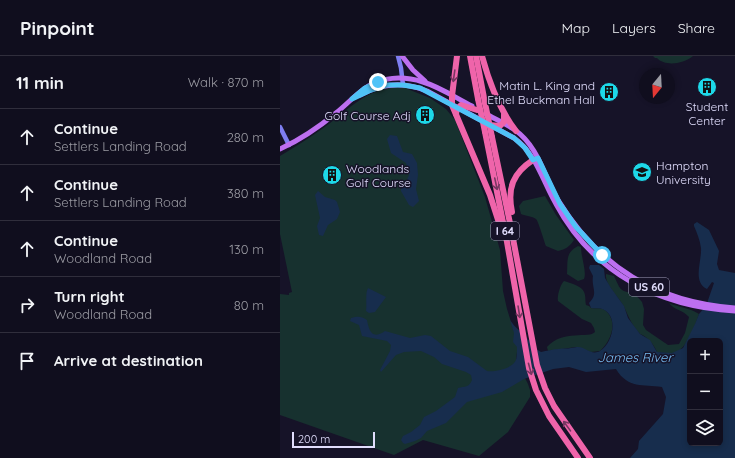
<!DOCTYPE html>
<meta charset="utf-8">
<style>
:root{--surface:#100e1e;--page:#191727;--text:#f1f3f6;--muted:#9c9ca4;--line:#302e3c}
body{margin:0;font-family:Quicksand,sans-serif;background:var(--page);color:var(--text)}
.controls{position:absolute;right:12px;bottom:12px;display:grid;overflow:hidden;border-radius:6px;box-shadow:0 2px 6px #0003}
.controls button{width:36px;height:36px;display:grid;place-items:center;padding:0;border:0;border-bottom:1px solid var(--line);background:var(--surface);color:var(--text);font:20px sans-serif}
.compass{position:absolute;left:359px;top:12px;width:36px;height:36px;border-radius:50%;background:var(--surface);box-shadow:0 2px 6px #0003;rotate:198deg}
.scale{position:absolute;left:12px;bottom:10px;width:83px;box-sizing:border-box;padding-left:4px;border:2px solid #e0ddfc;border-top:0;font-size:11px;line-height:14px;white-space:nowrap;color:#e0ddfc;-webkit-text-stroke:3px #161328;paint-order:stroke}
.stop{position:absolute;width:12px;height:12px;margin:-9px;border:3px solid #4fc3f7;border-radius:50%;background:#fff}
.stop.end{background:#4fc3f7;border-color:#fff;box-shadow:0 1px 4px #0008}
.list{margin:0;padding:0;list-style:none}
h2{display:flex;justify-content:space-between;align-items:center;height:52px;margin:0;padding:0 16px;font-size:17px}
h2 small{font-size:13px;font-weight:400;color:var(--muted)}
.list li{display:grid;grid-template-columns:26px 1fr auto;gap:12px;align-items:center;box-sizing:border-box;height:56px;padding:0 16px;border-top:1px solid var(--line)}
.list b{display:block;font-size:15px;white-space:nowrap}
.list p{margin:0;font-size:13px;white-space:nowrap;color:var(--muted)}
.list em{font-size:13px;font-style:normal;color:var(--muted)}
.icon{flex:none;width:22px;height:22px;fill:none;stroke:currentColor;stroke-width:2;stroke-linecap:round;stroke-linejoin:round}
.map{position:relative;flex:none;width:455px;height:402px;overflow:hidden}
header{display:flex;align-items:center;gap:24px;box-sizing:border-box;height:56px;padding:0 20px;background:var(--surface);border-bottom:1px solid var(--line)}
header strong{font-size:19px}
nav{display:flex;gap:22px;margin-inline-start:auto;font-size:14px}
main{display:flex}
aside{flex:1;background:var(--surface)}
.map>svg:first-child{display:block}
.green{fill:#17312f}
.water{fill:#172d4d;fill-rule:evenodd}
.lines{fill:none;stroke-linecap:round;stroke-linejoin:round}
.secondary{stroke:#7e7ef2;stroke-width:4.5}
.primary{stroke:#bd6ff0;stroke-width:5}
.highway{stroke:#ef64aa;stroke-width:6}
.highway-bridge{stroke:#ef64aa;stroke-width:6}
.oneway{stroke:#783762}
.route{stroke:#4fc3f7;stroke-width:5}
.labels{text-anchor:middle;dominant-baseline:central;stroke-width:3;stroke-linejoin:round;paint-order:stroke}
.shield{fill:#161328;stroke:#a3a0bc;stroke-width:1}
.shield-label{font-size:11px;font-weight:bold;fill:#e0ddfc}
.poi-label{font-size:12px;fill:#e0ddfc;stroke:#161328;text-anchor:end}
.water-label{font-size:13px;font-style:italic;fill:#76bbf1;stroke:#161328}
</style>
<header>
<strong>Pinpoint</strong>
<nav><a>Map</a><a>Layers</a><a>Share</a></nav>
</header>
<main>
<aside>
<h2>11 min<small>Walk · 870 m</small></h2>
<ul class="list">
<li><svg class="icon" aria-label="ahead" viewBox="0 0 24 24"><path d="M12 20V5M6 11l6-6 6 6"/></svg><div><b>Continue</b><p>Settlers Landing Road</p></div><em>280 m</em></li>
<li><svg class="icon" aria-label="ahead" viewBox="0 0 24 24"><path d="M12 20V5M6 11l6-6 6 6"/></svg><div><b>Continue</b><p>Settlers Landing Road</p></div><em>380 m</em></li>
<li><svg class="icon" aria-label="ahead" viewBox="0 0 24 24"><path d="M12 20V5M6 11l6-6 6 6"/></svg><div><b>Continue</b><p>Woodland Road</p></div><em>130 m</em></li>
<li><svg class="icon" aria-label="right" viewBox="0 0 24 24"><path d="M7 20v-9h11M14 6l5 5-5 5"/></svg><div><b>Turn right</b><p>Woodland Road</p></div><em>80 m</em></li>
<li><svg class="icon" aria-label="arrive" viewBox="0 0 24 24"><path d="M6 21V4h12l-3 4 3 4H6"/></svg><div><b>Arrive at destination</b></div></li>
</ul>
</aside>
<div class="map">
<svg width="455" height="402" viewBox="0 0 455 402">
<rect width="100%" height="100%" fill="#161328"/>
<g class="green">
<path d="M373,0h40c-11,9 -29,10 -36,2h-2z"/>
<path d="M117,31l8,1 25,10 16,11 9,11 30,77 15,53 3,41 4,18 11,35 -2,16 12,24 2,6v7l-22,35 -29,24 -56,-16 -29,15 -114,-40v-121l9,1v-2l3,-1 -12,-58v-78c16,-10 31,-19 46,-30 25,-18 38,-36 71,-39z"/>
<path d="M265,140l11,19 18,25c-5,7 -8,9 -16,11l-12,-5c-2,-5 -8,-26 -10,-27 -4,-3 -10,-3 -15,-5l-2,-8 4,-5z"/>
<path d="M298,190l3,1c0,10 6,25 3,32l-6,2 -11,-7c1,-13 -2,-21 11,-28z"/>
<path d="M326,218l8,2c6,12 5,16 20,17l8,9 2,7 -1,16 3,5 22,15 11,-1 6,-11 4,-16c-6,-7 -15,-7 -20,-14 9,4 21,5 30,11 -4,11 -12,37 -26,39 -5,1 -11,-1 -16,-1 -3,-7 -9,-15 -17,-18 -9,-10 -10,-15 -16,-27 -5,-11 -19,-21 -18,-33z"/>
<path d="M284,225c6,2 18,5 20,11 2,4 1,9 2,13l3,1 2,2c5,1 11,-1 15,3 13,12 4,31 -6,40l-9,1 -15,-5 -28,4 -1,-4c16,-18 42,-8 48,-15l-1,-4 -3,-5 -9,-4 -24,-18c-1,-5 2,-16 6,-20z"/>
</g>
<g class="water">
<polygon points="110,79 117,80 123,96 132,98 137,107 138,119 136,133 139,145 133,151 129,149 121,135 121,132 126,126 129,119 126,107 111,97 107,83"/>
<polygon points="38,135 45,141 55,144 57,146 60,156 57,163 48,169 43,180 39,179 37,170 40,162 35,139"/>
<path d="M417,166l12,8 10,21 -2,13 2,6 16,3v185h-105l8,-9 1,-8 24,-27 3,-17 -4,-10c-19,-3 -34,2 -46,-18l-30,3 -17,-5 -16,2 -29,10 -22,13 -35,10 -21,21 -19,8 -6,7 -6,3 -10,3 -2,-1 -2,-3 2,-4 8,-4 9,-7 4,-8 12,-6 19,-14 3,-9c7,-2 11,0 14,-8l-1,-5 -5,-3 -24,-8 -8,-7 -13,-6 -17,1 -8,3 -15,17 -1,-2 10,-19 1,-6 -4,-4 -25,-5 -3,-11 -9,-4 1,-3c7,-2 10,-2 16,2 2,11 5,20 18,11l25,7 15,-3 6,1 19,15 18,6 19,14c8,1 25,-2 29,-11 1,-4 1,-10 1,-13l-4,-5 1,-9 -4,-13c6,9 11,11 17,18 5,6 8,11 14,14 6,-1 12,-3 18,-3 4,-1 8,0 12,-1 3,0 4,-1 6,-1 8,-1 14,9 23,4 12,-7 18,-31 6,-40 -5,-4 -11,-2 -15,-3l-2,-5c10,-10 2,-15 4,-27l-4,-8 1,-3h9l5,4 1,9 6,10 13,18 4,12 12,16 10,6 7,12 15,1 11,-5 12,-24 4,-10 7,-8 8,-23 -2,-1 -5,7c-15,-7 -5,-28 -6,-41 -1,-8 -4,-15 -7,-22v-2zM410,285h30v102h-30z"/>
<path d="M88,232l18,9 -11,15 -6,1 -3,-2c1,-6 -1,-18 2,-23z"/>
</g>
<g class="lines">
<g class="secondary">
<polyline points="118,0 121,12 123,29"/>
<polyline points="0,71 9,89"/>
</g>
<g class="primary">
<polyline points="122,0 133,14 145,25"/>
<path d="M80,39c22,-12 44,-14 67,-4l87,47c22,15 29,44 42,66 37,69 103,103 179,107"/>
<path d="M206,58c9,5 20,10 29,16 24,17 29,47 43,70 41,67 98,102 177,108"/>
<path d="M0,93c20,-9 39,-22 56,-36 10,-8 18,-17 28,-24 16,-13 40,-13 59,-7 17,5 33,16 49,24"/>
</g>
<g class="highway">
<polyline points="177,0 172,40 172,49 210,139 221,173"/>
<polyline points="190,0 198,43"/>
<polyline points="196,0 205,47"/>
<path d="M202,0c7,26 17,53 34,75"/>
<polyline points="176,58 177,53 181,49 197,54"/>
<polyline points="209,69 220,70 224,66 224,59"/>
<polyline points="205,76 227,186 249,312 256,334 269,360 298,402"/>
<polyline points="212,81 231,172 257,309 265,332 274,350 310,402"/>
<path d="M232,156c-5,-24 1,-39 21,-52"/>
</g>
<g class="highway-bridge">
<polyline points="198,43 205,76"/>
<polyline points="205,47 212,81"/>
</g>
</g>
<defs><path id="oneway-shaft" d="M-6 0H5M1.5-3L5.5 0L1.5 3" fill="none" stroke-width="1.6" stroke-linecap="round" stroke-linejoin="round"/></defs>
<g class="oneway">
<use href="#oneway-shaft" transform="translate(174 20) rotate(98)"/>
<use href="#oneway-shaft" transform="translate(216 128) rotate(78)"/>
<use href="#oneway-shaft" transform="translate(239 256) rotate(81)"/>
<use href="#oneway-shaft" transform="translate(250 313) rotate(75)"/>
<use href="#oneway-shaft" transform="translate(287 370) rotate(-126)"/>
</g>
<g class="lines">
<polyline class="route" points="98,26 85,32 72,43 91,34 107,29 123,29 140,32 234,82 245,92 253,104 258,102 280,148 296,171 322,199"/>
</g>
<defs>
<g id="building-disc" transform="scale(1)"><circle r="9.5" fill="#1dd8e8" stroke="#161328"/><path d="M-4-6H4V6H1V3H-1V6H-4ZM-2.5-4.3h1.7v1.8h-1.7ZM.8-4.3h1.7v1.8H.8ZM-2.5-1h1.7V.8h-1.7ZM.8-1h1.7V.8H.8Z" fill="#111"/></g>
<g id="university-disc" transform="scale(1)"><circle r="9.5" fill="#1dd8e8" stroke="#161328"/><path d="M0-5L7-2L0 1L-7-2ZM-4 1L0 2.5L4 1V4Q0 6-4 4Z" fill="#111"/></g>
</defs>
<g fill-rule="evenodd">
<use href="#building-disc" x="427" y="31"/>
<use href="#building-disc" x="329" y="36"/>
<use href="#building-disc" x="145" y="59"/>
<use href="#university-disc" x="362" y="116"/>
<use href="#building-disc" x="52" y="119"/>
</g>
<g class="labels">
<g class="shield">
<rect x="211" y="166" width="28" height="18" rx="3"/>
<rect x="349" y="222" width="40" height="18" rx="3"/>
</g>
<g class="shield-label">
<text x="225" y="175">I 64</text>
<text x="369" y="231">US 60</text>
</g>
<g class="poi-label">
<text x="315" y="29">Matin L. King and<tspan x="315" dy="14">Ethel Buckman Hall</tspan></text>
<text x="427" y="50" text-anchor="middle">Student<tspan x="427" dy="14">Center</tspan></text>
<text x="131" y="59">Golf Course Adj</text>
<text x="376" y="109" text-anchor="start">Hampton<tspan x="376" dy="14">University</tspan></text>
<text x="66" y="112" text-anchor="start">Woodlands<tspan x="66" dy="14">Golf Course</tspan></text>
</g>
<g class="water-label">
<text x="355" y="301">James River</text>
</g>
</g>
</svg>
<div class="controls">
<button>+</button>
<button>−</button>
<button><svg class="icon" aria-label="layers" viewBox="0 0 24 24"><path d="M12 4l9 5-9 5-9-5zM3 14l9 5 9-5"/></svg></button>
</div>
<svg class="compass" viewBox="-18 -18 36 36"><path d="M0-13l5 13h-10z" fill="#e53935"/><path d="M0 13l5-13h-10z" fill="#9c9ca4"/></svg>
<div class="scale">200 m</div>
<div class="stop" style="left:322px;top:199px"></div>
<div class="stop end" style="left:98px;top:26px"></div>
</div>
</main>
